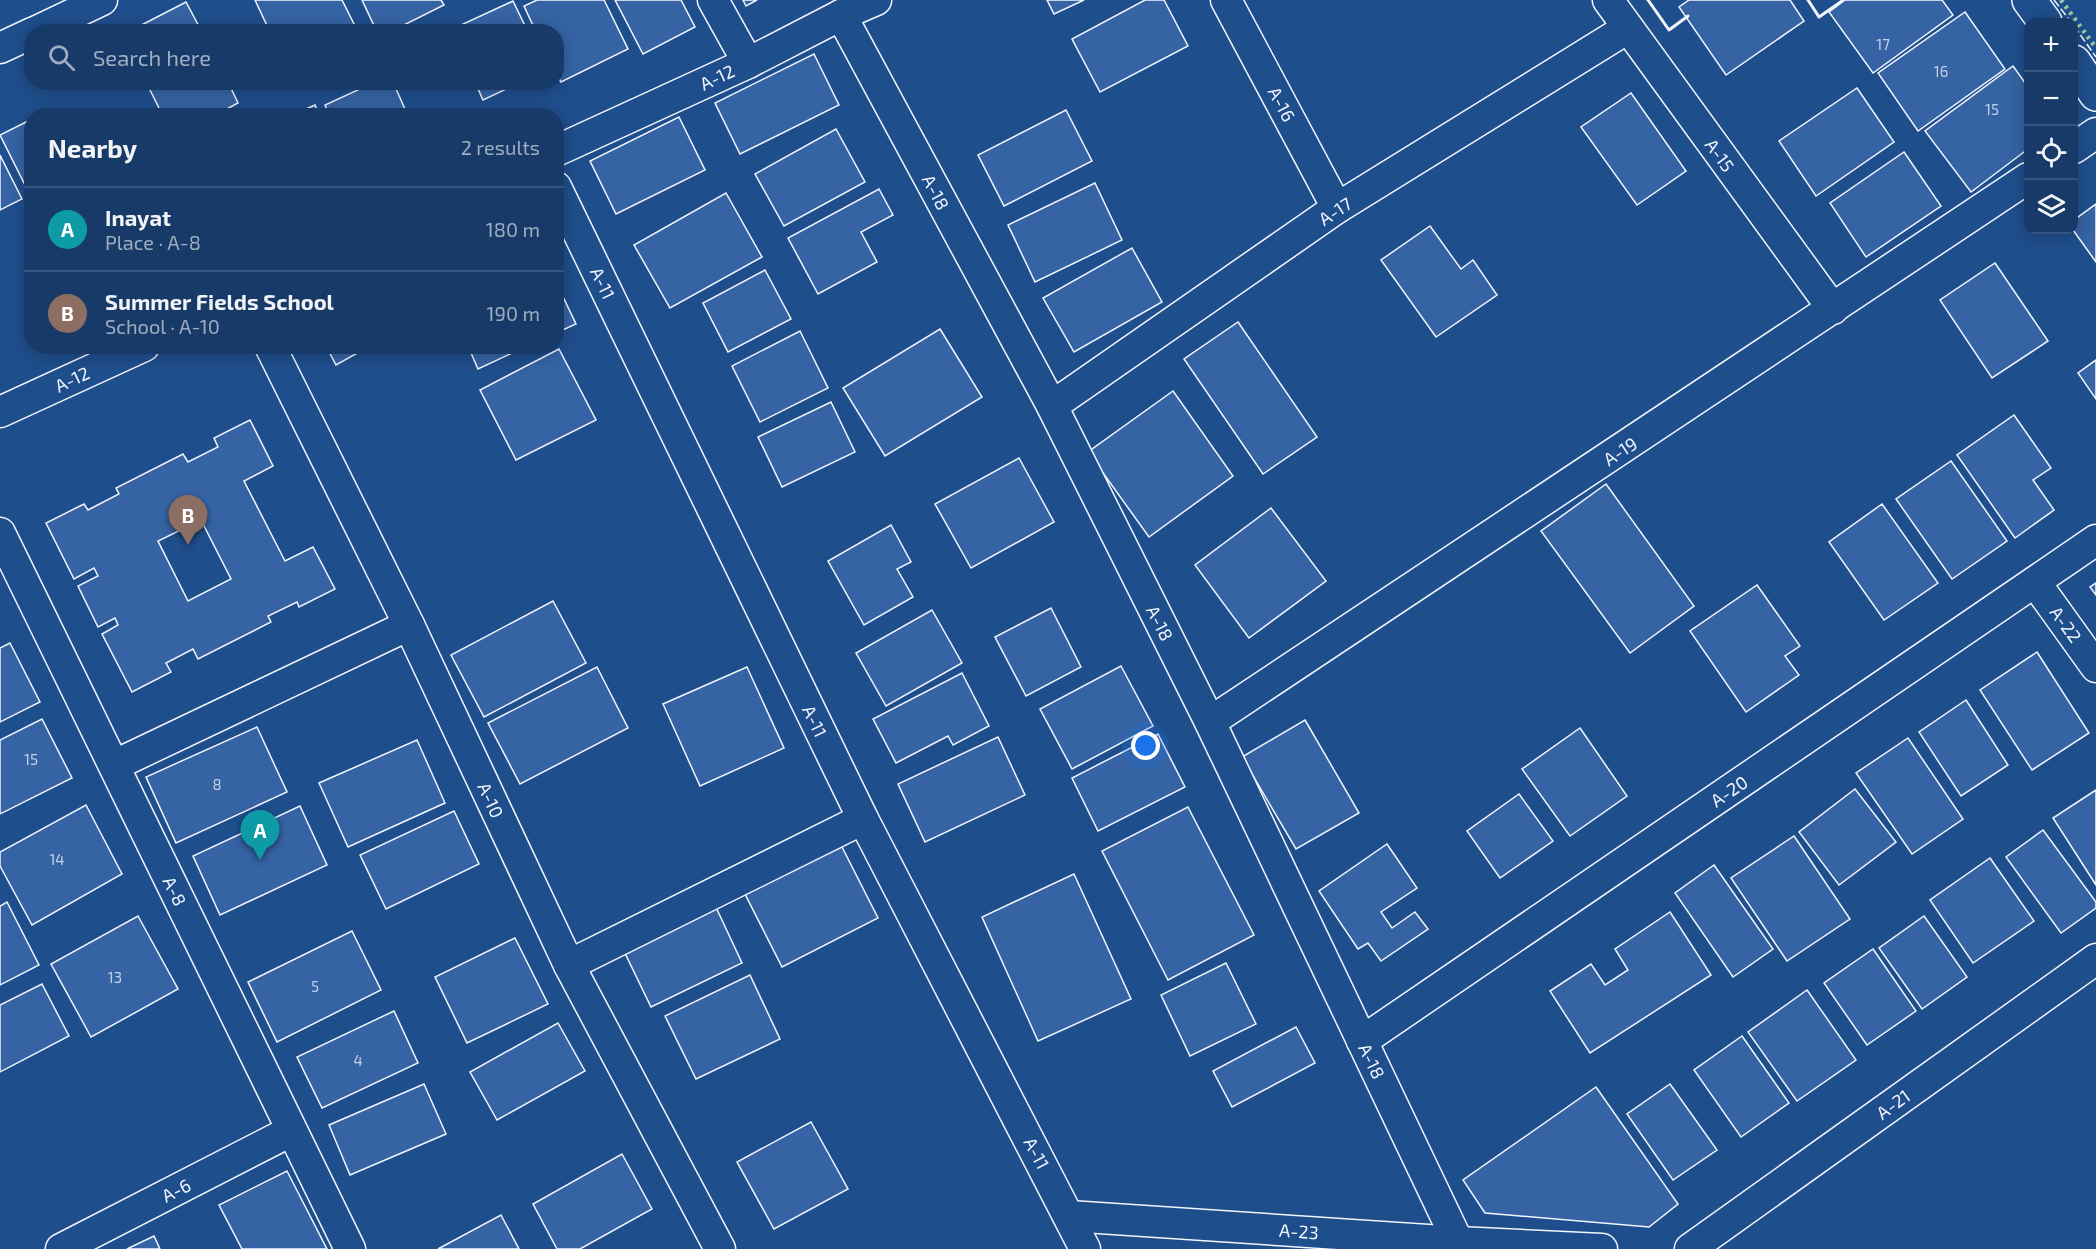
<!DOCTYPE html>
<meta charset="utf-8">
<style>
:root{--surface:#173a69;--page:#244571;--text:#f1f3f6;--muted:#9eadc0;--line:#36547d;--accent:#90b9f0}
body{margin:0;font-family:"Exo 2",sans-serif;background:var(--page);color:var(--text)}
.controls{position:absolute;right:18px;top:18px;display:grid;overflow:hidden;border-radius:12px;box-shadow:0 3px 15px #0003}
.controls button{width:54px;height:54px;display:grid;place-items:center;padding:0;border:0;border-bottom:2px solid var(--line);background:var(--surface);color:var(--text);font:30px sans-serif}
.you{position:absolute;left:1146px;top:746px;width:21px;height:21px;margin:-15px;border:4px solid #fff;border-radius:50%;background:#1a73e8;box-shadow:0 0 0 9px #1a73e833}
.badge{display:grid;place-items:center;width:39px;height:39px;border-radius:50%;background:var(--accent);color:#fff;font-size:20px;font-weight:700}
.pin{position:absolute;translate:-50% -50px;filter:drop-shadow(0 2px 3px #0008)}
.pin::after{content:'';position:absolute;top:32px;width:21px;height:18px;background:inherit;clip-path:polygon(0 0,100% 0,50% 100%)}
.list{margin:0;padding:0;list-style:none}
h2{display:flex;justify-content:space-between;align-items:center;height:78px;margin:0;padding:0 24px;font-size:26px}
h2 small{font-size:20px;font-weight:400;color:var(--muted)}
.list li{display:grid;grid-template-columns:39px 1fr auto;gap:18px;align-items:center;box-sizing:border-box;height:84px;padding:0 24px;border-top:2px solid var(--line)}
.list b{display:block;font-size:22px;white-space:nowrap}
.list p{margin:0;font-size:20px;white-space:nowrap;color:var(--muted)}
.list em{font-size:20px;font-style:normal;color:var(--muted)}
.icon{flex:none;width:33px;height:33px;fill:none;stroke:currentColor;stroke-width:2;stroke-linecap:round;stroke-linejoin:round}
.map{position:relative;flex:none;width:2096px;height:1249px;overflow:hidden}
.search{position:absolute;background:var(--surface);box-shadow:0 3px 15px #0003;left:24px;top:24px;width:540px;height:66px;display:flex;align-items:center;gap:15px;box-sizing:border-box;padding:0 21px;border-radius:24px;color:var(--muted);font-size:22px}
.panel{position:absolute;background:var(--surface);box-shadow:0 3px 15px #0003;left:24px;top:108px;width:540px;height:246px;border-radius:24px}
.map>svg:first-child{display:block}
.building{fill:#3563a3;stroke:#f2f6ff;stroke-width:1.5;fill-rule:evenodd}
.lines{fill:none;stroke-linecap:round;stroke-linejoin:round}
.street-casing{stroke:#f2f6ff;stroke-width:33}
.secondary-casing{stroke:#f2f6ff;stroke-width:36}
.street{stroke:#1f4e8c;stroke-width:30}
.secondary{stroke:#1f4e8c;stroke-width:33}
.hedge{stroke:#97c8a6;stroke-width:4.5;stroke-dasharray:3 4.5;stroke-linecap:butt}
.fence{stroke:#f2f6ff;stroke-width:1.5;stroke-dasharray:8 3;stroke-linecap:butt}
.wall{stroke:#f2f6ff;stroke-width:3}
.labels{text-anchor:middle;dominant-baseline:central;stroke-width:4.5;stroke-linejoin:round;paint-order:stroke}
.number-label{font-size:15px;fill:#c3d1e8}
.street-label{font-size:18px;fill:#f2f6ff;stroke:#1f4e8c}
</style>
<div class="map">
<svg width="2096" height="1249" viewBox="0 0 2096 1249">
<rect width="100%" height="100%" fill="#1f4e8c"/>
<g class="building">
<polygon points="255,0 342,0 358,32 270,32"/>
<polygon points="362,0 441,0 444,5 390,32 377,32"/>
<polygon points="537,0 604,0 628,49 561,82 556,73 556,32 536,32 524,6"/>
<polygon points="615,0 681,0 695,27 643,54"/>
<polygon points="743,0 757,0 746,6"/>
<polygon points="1047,0 1084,0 1054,14"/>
<polygon points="1145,0 1164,0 1188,46 1100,92 1072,39"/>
<polygon points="1689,0 1790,0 1804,21 1726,75 1679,7"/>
<polygon points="1845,0 1942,0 1953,15 1873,73 1829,12"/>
<polygon points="513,1 528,32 451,32 450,30"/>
<polygon points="186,2 202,32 128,32"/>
<polygon points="1965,12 2005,69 1918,131 1878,73"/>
<polygon points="814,54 839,105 740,154 715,103"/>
<polygon points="2013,66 2028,87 2028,149 1971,192 1925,131"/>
<polygon points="146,82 228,82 238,103 214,116 163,116"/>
<polygon points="375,82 393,82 408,116 330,116 325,105"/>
<polygon points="475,82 521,82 483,100"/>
<polygon points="1857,88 1894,142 1816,196 1779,141"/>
<polygon points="1631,93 1686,171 1637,205 1581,127"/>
<polygon points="315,105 320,116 290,116"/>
<polygon points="1066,110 1092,161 1004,206 978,155"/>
<polygon points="679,117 705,170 616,214 590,161"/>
<polygon points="32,119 32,197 31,197 0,135"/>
<polygon points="836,129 865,182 784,226 755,174"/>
<polygon points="1904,152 1941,206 1866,257 1830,203"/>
<polygon points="0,155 22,199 0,210"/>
<polygon points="1095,183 1122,240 1035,282 1008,225"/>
<polygon points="879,189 893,215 861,232 877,262 818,294 788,238"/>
<polygon points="726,193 762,257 670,308 634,245"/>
<polygon points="2096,204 2096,262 2073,230 2074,220"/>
<polygon points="1430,226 1461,269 1473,260 1497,295 1436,337 1381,260"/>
<polygon points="1132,248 1162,302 1074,352 1043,298"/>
<polygon points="1995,263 2048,341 1992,378 1940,300"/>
<polygon points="765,270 791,319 728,352 703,303"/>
<polygon points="556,282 576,324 556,333"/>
<polygon points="1238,322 1317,437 1263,474 1184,359"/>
<polygon points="940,329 982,397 885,456 843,388"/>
<polygon points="800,331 828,388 760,422 732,366"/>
<polygon points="326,346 370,346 336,365"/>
<polygon points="468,346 527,346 478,369"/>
<polygon points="559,349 596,420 516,460 480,390"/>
<polygon points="2096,360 2096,399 2078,373"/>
<polygon points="1173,391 1233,476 1149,537 1088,452"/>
<polygon points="831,402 855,452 782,487 758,437"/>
<polygon points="2014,415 2051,468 2033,480 2054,510 2015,538 1957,455"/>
<path d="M250,420l23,46 -29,15 41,80 28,-14 22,42 -36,18 -2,-5 -29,14 3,6 -73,37 -5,-10 -27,14 5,9 -39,20 -30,-58 16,-9 -3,-7 -17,9 -20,-41 20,-10 -4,-8 -20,11 -28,-56 38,-19 4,6 31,-16 -3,-6 67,-34 5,8 30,-15 -4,-9zM201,520l30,59 -43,22 -30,-60z"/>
<polygon points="1019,458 1054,522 971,568 935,504"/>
<polygon points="1951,461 2007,541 1952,579 1896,499"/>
<polygon points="1606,484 1694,606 1630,653 1541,531"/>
<polygon points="1882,504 1938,583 1884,620 1829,542"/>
<polygon points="1271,508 1326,581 1249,638 1195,565"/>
<polygon points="891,525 911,562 897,569 913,597 864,625 828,561"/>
<polygon points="2096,583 2096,595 2090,587"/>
<polygon points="1757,585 1800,646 1785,656 1799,675 1746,712 1690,631"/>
<polygon points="553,601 586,663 484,717 451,655"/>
<polygon points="1051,608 1081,667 1026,696 995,637"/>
<polygon points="932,610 962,663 886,706 856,653"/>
<polygon points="10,643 40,702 0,722 0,648"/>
<polygon points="2037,652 2089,733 2032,770 1980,690"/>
<polygon points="1121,666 1153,726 1072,769 1040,709"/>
<polygon points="597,667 628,728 520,784 488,723"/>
<polygon points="747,667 784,748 700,786 663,704"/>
<polygon points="962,673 989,726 953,745 948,736 896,763 873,719"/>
<polygon points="1966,700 2008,765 1961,796 1919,732"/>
<polygon points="42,719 72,778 0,814 0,740"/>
<polygon points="1305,720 1359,813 1296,849 1242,757"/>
<polygon points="257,727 287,792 176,843 146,777"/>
<polygon points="1580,728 1627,796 1570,836 1522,769"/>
<polygon points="1158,734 1185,787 1098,831 1072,778"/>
<polygon points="998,737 1025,795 925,842 898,784"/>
<polygon points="1908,738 1963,819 1912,854 1856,773"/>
<polygon points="417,740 445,803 348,847 319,783"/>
<polygon points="1855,789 1896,842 1839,885 1799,832"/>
<polygon points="2096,790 2096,885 2053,818"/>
<polygon points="1519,794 1553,841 1500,878 1467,831"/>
<polygon points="86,805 122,874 32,925 0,866 0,852"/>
<polygon points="300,806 327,865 220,915 193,856"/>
<polygon points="1188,807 1254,935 1168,980 1102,851"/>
<polygon points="454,811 479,864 386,909 360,855"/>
<polygon points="2043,830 2096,902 2096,908 2061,933 2006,857"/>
<polygon points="1794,836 1850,919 1787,961 1731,878"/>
<polygon points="1387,844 1417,888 1381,912 1392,928 1415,912 1428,929 1381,961 1368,943 1358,949 1319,891"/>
<polygon points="841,845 878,918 782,967 745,894"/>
<polygon points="1990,858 2034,921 1973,963 1930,900"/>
<polygon points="1714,865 1773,949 1733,977 1675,893"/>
<polygon points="1074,874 1131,999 1038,1041 982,917"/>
<polygon points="7,902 39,965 0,985 0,906"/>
<polygon points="714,903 742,963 651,1007 622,947"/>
<polygon points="1670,912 1711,975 1590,1053 1550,991 1591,964 1605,985 1628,970 1615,949"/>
<polygon points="138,916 178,989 91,1037 51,964"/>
<polygon points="1924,916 1967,977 1922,1009 1879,948"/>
<polygon points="352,931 381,990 277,1042 248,982"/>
<polygon points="515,938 548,1004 467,1043 435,977"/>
<polygon points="1873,949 1916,1011 1867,1045 1824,983"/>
<polygon points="1226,963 1256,1024 1190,1056 1161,995"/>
<polygon points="750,975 780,1039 696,1079 665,1016"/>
<polygon points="42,984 69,1036 0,1072 0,1005"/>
<polygon points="1807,990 1856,1060 1797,1101 1748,1032"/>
<polygon points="394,1011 418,1063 322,1108 297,1057"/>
<polygon points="558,1023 585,1071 497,1120 470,1072"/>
<polygon points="1296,1027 1315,1063 1232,1107 1213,1071"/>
<polygon points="1742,1036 1789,1103 1741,1137 1694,1070"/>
<polygon points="424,1084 446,1134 350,1175 329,1125"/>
<polygon points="1670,1084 1717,1150 1673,1180 1627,1114"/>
<polygon points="1596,1087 1678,1204 1649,1227 1485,1213 1463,1180"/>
<polygon points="811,1122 848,1189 774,1229 737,1162"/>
<polygon points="622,1154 652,1209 580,1249 557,1249 533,1204"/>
<polygon points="287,1171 327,1249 242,1249 219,1205"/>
<polygon points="501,1215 519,1249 438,1249"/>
<polygon points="154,1236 160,1249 127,1249"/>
</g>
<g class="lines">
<g class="street-casing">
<g id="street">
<polyline points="713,0 748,63"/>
<polyline points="1226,0 1337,208"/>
<polyline points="1608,0 1833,309"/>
<polyline points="841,15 1052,406 1210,722 1458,1242"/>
<polyline points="35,32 102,0"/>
<polyline points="0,48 32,33"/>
<polyline points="2074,148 2096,133"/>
<polyline points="556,151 748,63 841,15 876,0"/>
<polyline points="556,187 863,819 1085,1249"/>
<polyline points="270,346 409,625 569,965 720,1249"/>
<polyline points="1052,406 1337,208 1628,28"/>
<polyline points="0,412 144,346"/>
<polyline points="0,533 350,1249"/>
<polyline points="2035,582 2096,667"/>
<polyline points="1210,722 2028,178"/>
<polyline points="115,765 409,625"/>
<polyline points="569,965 863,819"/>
<polyline points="1362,1041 2096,540"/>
<polyline points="1069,1216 1458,1242 1602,1249"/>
<polyline points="61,1249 291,1131"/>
<polyline points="1690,1249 2096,959"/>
</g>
</g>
<g class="secondary-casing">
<g id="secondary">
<polyline points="2029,0 2045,22"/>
<polyline points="2074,62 2096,94"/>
</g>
</g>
<use href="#street" class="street"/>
<use href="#secondary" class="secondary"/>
<polyline class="hedge" points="2061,0 2096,48"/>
<g class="fence">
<polyline points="2054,0 2071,22"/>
<polyline points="2074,26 2096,57"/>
</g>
<g class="wall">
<polyline points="1648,0 1669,30 1688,16"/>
<polyline points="1808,0 1819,17 1842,1"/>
</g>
</g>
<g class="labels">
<g class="number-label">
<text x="1883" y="44">17</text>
<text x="1941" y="71">16</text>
<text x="1992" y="109">15</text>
<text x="31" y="759">15</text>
<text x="217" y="784">8</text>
<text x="57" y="859">14</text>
<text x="115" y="977">13</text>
<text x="315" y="986">5</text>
<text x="358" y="1060">4</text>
</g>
<g class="street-label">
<text transform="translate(717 77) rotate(-25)">A-12</text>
<text transform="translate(1282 104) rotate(62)">A-16</text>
<text transform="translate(1720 155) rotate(54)">A-15</text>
<text transform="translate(936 192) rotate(62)">A-18</text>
<text transform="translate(1335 211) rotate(-33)">A-17</text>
<text transform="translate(603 283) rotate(64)">A-11</text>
<text transform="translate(72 379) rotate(-25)">A-12</text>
<text transform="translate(1620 451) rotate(-33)">A-19</text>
<text transform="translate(1160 623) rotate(63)">A-18</text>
<text transform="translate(2066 624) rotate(54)">A-22</text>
<text transform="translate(815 721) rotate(64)">A-11</text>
<text transform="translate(1729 791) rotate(-34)">A-20</text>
<text transform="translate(491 800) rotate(65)">A-10</text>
<text transform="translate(175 891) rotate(64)">A-8</text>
<text transform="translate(1372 1061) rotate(64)">A-18</text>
<text transform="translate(1893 1104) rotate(-36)">A-21</text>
<text transform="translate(1037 1153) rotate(62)">A-11</text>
<text transform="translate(176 1190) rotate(-27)">A-6</text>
<text transform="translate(1299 1231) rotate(4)">A-23</text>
</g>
</g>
</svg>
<div class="controls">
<button>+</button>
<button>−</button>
<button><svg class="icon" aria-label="locate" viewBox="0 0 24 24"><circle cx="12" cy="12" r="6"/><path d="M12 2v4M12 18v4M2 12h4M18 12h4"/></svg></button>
<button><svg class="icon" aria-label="layers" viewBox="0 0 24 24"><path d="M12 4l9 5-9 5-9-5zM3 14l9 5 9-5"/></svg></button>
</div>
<div class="you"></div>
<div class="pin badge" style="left:260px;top:860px;background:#0f9aa8">A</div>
<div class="pin badge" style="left:188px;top:545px;background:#8d6e63">B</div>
<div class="search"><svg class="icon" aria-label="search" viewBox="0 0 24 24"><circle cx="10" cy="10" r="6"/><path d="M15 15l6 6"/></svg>Search here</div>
<section class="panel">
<h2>Nearby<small>2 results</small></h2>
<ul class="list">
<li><span class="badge" style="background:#0f9aa8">A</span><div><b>Inayat</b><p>Place · A-8</p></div><em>180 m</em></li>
<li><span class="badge" style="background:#8d6e63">B</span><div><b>Summer Fields School</b><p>School · A-10</p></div><em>190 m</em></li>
</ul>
</section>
</div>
